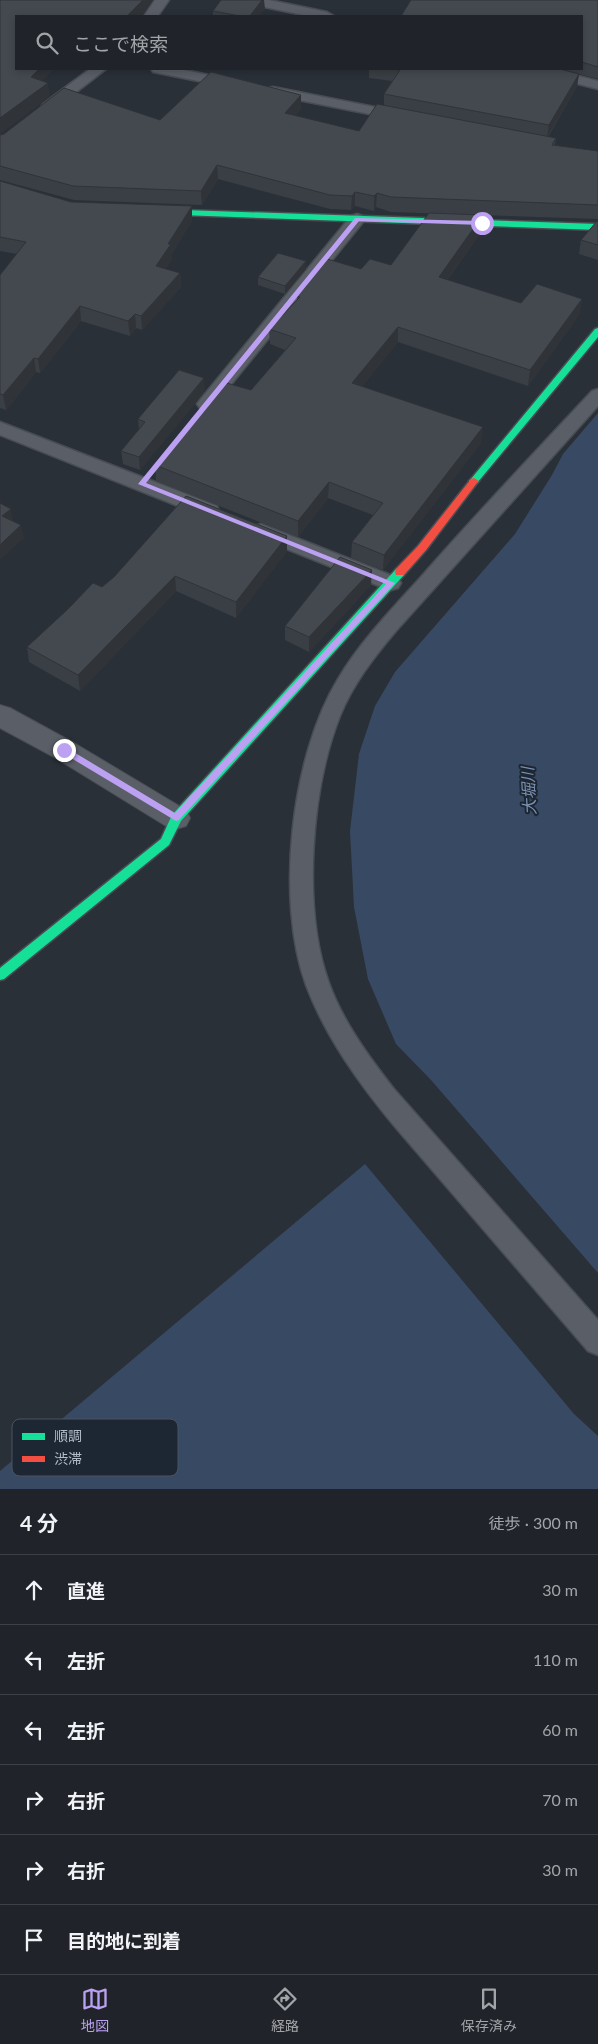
<!DOCTYPE html>
<html lang="ja">
<meta charset="utf-8">
<style>
:root{--surface:#20242a;--page:#2d3036;--text:#f1f3f6;--muted:#a2a4a8;--line:#3d4147;--accent:#bca0f2}
body{margin:0;font-family:Lato,"Noto Sans JP",sans-serif;background:var(--page);color:var(--text)}
.stop{position:absolute;width:15px;height:15px;margin:-11px;border:4px solid #bca0f2;border-radius:50%;background:#fff}
.stop.end{background:#bca0f2;border-color:#fff;box-shadow:0 1px 5px #0008}
.list{margin:0;padding:0;list-style:none}
h2{display:flex;justify-content:space-between;align-items:center;height:65px;margin:0;padding:0 20px;font-size:21px}
h2 small{font-size:16px;font-weight:400;color:var(--muted)}
.list li{display:grid;grid-template-columns:32px 1fr auto;gap:15px;align-items:center;box-sizing:border-box;height:70px;padding:0 20px;border-top:1px solid var(--line)}
.list b{display:block;font-size:19px;white-space:nowrap}
.list em{font-size:16px;font-style:normal;color:var(--muted)}
.icon{flex:none;width:28px;height:28px;fill:none;stroke:currentColor;stroke-width:2;stroke-linecap:round;stroke-linejoin:round}
.map{position:relative;flex:none;width:598px;height:1489px;overflow:hidden}
.search{position:absolute;background:var(--surface);box-shadow:0 2px 8px #0003;left:15px;right:15px;top:15px;height:55px;display:flex;align-items:center;gap:12px;box-sizing:border-box;padding:0 18px;border-radius:0px;color:var(--muted);font-size:19px}
.sheet{height:485px;background:var(--surface)}
nav{display:flex;justify-content:space-around;align-items:center;box-sizing:border-box;height:70px;border-top:1px solid var(--line);background:var(--surface);font-size:14px;color:var(--muted)}
nav a{display:grid;justify-items:center;gap:2px}
nav .on{color:var(--accent)}
.map>svg:first-child{display:block}
.water{fill:#384963}
.lines{fill:none;stroke-linecap:round;stroke-linejoin:round}
.lane-casing{stroke:#484c53;stroke-width:3}
.street-casing{stroke:#484c53;stroke-width:2}
.fast-casing{stroke:#484c53;stroke-width:3}
.jam-casing{stroke:#484c53;stroke-width:3}
.lane{fill:#5a5e66;fill-rule:evenodd}
.street{fill:#5a5e66;fill-rule:evenodd}
.fast{fill:#16e098;fill-rule:evenodd}
.jam{fill:#f24e42;fill-rule:evenodd}
.wall{fill:#3a3f45}
.shaded-wall{fill:#303338}
.building{fill:#444950;stroke:#303338}
.route{fill:#bca0f2}
.labels{text-anchor:middle;dominant-baseline:central;stroke-width:4;stroke-linejoin:round;paint-order:stroke}
.water-label{font-size:16px;font-style:italic;fill:#7c92b1;stroke:#1d2633}
.key{fill:#1d2633;stroke:#4a5360;stroke-width:1}
.key-label{font-size:14px;fill:#b4bcc9}
</style>
<div class="map">
<svg width="598" height="1489" viewBox="0 0 598 1489">
<rect width="100%" height="100%" fill="#2a3038"/>
<g class="water">
<polygon points="598,413 598,1273 431,1080 396,1044 368,979 354,907 350,831 359,754 375,706 395,672 515,534 552,475 563,454"/>
<polygon points="365,1164 574,1414 598,1436 598,1489 0,1489 0,1471"/>
</g>
<g class="lines">
<g class="lane-casing">
<g id="lane">
<polygon points="155,0 169,0 158,16 144,16"/>
<polygon points="242,0 269,0 327,12 334,16 308,16 249,4"/>
<polygon points="90,69 106,69 53,110 43,110 41,107 43,104"/>
<polygon points="151,69 179,69 239,81 241,84 239,87 234,88 158,73 153,72"/>
<polygon points="529,69 552,69 598,81 598,89 531,72"/>
<polygon points="273,87 400,112 405,113 407,116 405,119 400,120 268,94 266,91 268,88"/>
<polygon points="357,214 363,216 365,219 363,222 212,408 206,410 200,408 197,404 200,400 351,216"/>
<path d="M598,389v17l-202,225c-22,26 -43,53 -56,85 -29,73 -38,193 -11,267 14,39 40,74 65,106l204,231v35l-10,-4 -192,-223c-36,-43 -70,-90 -90,-143 -31,-85 -15,-229 32,-306 22,-37 53,-69 82,-101 56,-64 114,-125 172,-187z"/>
<polygon points="0,422 217,506 219,511 217,516 210,517 203,516 0,435"/>
<polygon points="261,524 398,578 401,583 398,588 391,590 384,588 254,536 251,531 254,526"/>
</g>
</g>
<g class="street-casing">
<polygon id="street" points="0,705 10,708 74,743 186,810 190,818 186,826 176,829 166,826 54,757 0,728"/>
</g>
<g class="fast-casing">
<g id="fast">
<polygon points="155,209 598,224 598,230 152,214 152,210"/>
<polygon points="598,328 598,337 477,483 471,483 469,481 471,479 595,329"/>
<polygon points="400,568 404,569 405,572 404,575 181,821 169,845 4,979 0,980 0,968 161,839 172,815 396,569"/>
</g>
</g>
<g class="jam-casing">
<polygon id="jam" points="474,478 479,481 477,483 426,550 404,575 396,575 395,572 396,569 418,546 471,479"/>
</g>
<use href="#lane" class="lane"/>
<use href="#street" class="street"/>
<use href="#fast" class="fast"/>
<use href="#jam" class="jam"/>
</g>
<g class="wall">
<polygon points="598,0 598,79 579,74 577,86 548,137 556,138 555,145 598,151 598,219 391,212 376,207 374,211 355,206 351,210 330,209 218,179 202,205 74,200 0,180 0,135 160,120 301,95 301,109 295,116 359,131 384,105 384,94 392,81 369,78 369,69 582,69 582,16"/>
<polygon points="265,9 259,16 213,16 213,11"/>
<polygon points="0,181 71,202 192,206 192,220 172,254 172,259 165,269 180,273 181,287 142,330 136,328 130,336 81,321 40,373 36,372 6,410 0,408 0,275 17,254 0,251"/>
<polygon points="598,221 598,260 579,254 581,240"/>
<polygon points="482,231 447,280 521,303 582,299 579,315 528,386 398,342 362,386 481,443 383,570 351,558 352,542 373,515 328,498 298,537 156,481 155,465 251,390 285,350 270,344 269,329 297,300 297,296 303,289 303,284 361,269 391,265"/>
<polygon points="306,261 306,269 285,294 258,285 258,277"/>
<polygon points="205,391 140,470 123,464 121,451 139,430 138,419"/>
<polygon points="287,536 287,551 236,618 176,591 80,691 29,662 27,647 102,587"/>
<polygon points="371,585 309,652 285,640 285,626"/>
</g>
<g class="shaded-wall">
<polygon points="143,0 153,0 142,16 127,16"/>
<polygon points="262,0 264,0 265,9 259,16 250,16"/>
<polygon points="39,69 54,69 32,91 31,77"/>
<polygon points="579,74 577,86 547,137 549,125"/>
<polygon points="48,83 50,97 0,134 0,118"/>
<polygon points="301,95 301,109 285,127 285,113"/>
<polygon points="217,165 218,179 202,205 201,191"/>
<polygon points="355,192 355,206 351,210 352,196"/>
<polygon points="377,193 376,207 374,211 374,196"/>
<polygon points="192,206 192,220 172,254 172,259 157,280 156,266 168,244"/>
<polygon points="483,215 482,231 437,293 439,277"/>
<polygon points="306,261 306,269 285,294 285,286"/>
<polygon points="180,273 181,287 142,330 141,316"/>
<polygon points="582,299 579,315 528,386 530,370"/>
<polygon points="80,306 81,321 40,373 38,359"/>
<polygon points="135,314 136,328 130,336 128,321"/>
<polygon points="398,327 398,342 352,398 352,383"/>
<polygon points="34,358 36,372 6,410 3,395"/>
<polygon points="204,378 205,391 140,470 139,457"/>
<polygon points="483,427 481,443 383,570 384,555"/>
<polygon points="329,482 328,498 298,537 298,521"/>
<polygon points="11,509 13,523 2,516"/>
<polygon points="21,525 24,538 0,560 0,545"/>
<polygon points="287,536 287,551 236,618 236,602"/>
<polygon points="372,570 371,585 309,652 309,637"/>
<polygon points="175,576 176,591 80,691 78,675"/>
</g>
<g class="building">
<polygon points="0,0 143,0 127,16 16,16 16,69 39,69 31,77 48,83 0,118"/>
<polygon points="221,0 262,0 250,16 240,16 213,11"/>
<polygon points="411,0 598,0 598,67 582,62 582,16 401,16"/>
<polygon points="389,69 560,69 579,74 549,125 384,94 400,70"/>
<polygon points="211,72 301,95 285,113 359,131 377,104 556,138 552,145 598,151 598,205 391,197 377,193 374,196 355,192 352,196 330,195 217,165 201,191 73,186 0,166 0,135 4,134 64,88 160,120"/>
<polygon points="0,181 71,202 192,206 168,244 171,244 156,266 180,273 141,316 135,314 128,321 80,306 38,359 34,358 3,395 0,394 0,275 26,242 0,237"/>
<polygon points="429,213 483,215 439,277 521,303 537,284 582,299 530,370 398,327 352,383 483,427 384,555 352,542 383,503 329,482 298,521 155,465 223,382 251,390 296,338 269,329 300,297 297,296 307,285 303,284 324,258 361,269 370,259 391,265"/>
<polygon points="597,221 598,221 598,245 581,240"/>
<polygon points="278,253 306,261 285,286 258,277"/>
<polygon points="179,370 204,378 139,457 121,451 145,422 138,419"/>
<polygon points="186,496 287,536 236,602 175,576 78,675 27,647 68,609 93,583 102,587 114,577"/>
<polygon points="0,503 11,509 2,516 21,525 0,545"/>
<polygon points="340,557 372,570 309,637 285,626"/>
</g>
<polygon class="route" points="355,218 482,221 485,223 482,225 359,221 146,483 395,583 179,820 176,821 61,752 61,748 67,748 175,813 386,584 138,484"/>
<g class="labels">
<g class="water-label">
<text transform="translate(528 791) rotate(-93)">大堀川</text>
</g>
</g>
<rect x="12" y="1419" width="166" height="57" rx="8" class="key"/>
<rect x="22" y="1433" width="23" height="7" fill="#16e098"/>
<rect x="22" y="1456" width="23" height="6" fill="#f24e42"/>
<g class="key-label">
<text x="54" y="1441">順調</text>
<text x="54" y="1464">渋滞</text>
</g>
</svg>
<div class="stop" style="left:482px;top:223px"></div>
<div class="stop end" style="left:64px;top:750px"></div>
<div class="search"><svg class="icon" aria-label="search" viewBox="0 0 24 24"><circle cx="10" cy="10" r="6"/><path d="M15 15l6 6"/></svg>ここで検索</div>
</div>
<section class="sheet">
<h2>4 分<small>徒歩 · 300 m</small></h2>
<ul class="list">
<li><svg class="icon" aria-label="ahead" viewBox="0 0 24 24"><path d="M12 20V5M6 11l6-6 6 6"/></svg><div><b>直進</b></div><em>30 m</em></li>
<li><svg class="icon" aria-label="left" viewBox="0 0 24 24"><path d="M17 20v-9H6M10 6l-5 5 5 5"/></svg><div><b>左折</b></div><em>110 m</em></li>
<li><svg class="icon" aria-label="left" viewBox="0 0 24 24"><path d="M17 20v-9H6M10 6l-5 5 5 5"/></svg><div><b>左折</b></div><em>60 m</em></li>
<li><svg class="icon" aria-label="right" viewBox="0 0 24 24"><path d="M7 20v-9h11M14 6l5 5-5 5"/></svg><div><b>右折</b></div><em>70 m</em></li>
<li><svg class="icon" aria-label="right" viewBox="0 0 24 24"><path d="M7 20v-9h11M14 6l5 5-5 5"/></svg><div><b>右折</b></div><em>30 m</em></li>
<li><svg class="icon" aria-label="arrive" viewBox="0 0 24 24"><path d="M6 21V4h12l-3 4 3 4H6"/></svg><div><b>目的地に到着</b></div></li>
</ul>
</section>
<nav>
<a class="on"><svg class="icon" aria-label="map" viewBox="0 0 24 24"><path d="M3 6l6-2 6 2 6-2v14l-6 2-6-2-6 2zM9 4v14M15 6v14"/></svg>地図</a>
<a><svg class="icon" aria-label="directions" viewBox="0 0 24 24"><path d="M12 3l9 9-9 9-9-9zM9 14v-3h6M13 9l2 2-2 2"/></svg>経路</a>
<a><svg class="icon" aria-label="saved" viewBox="0 0 24 24"><path d="M7 4h10v16l-5-4-5 4z"/></svg>保存済み</a>
</nav>
